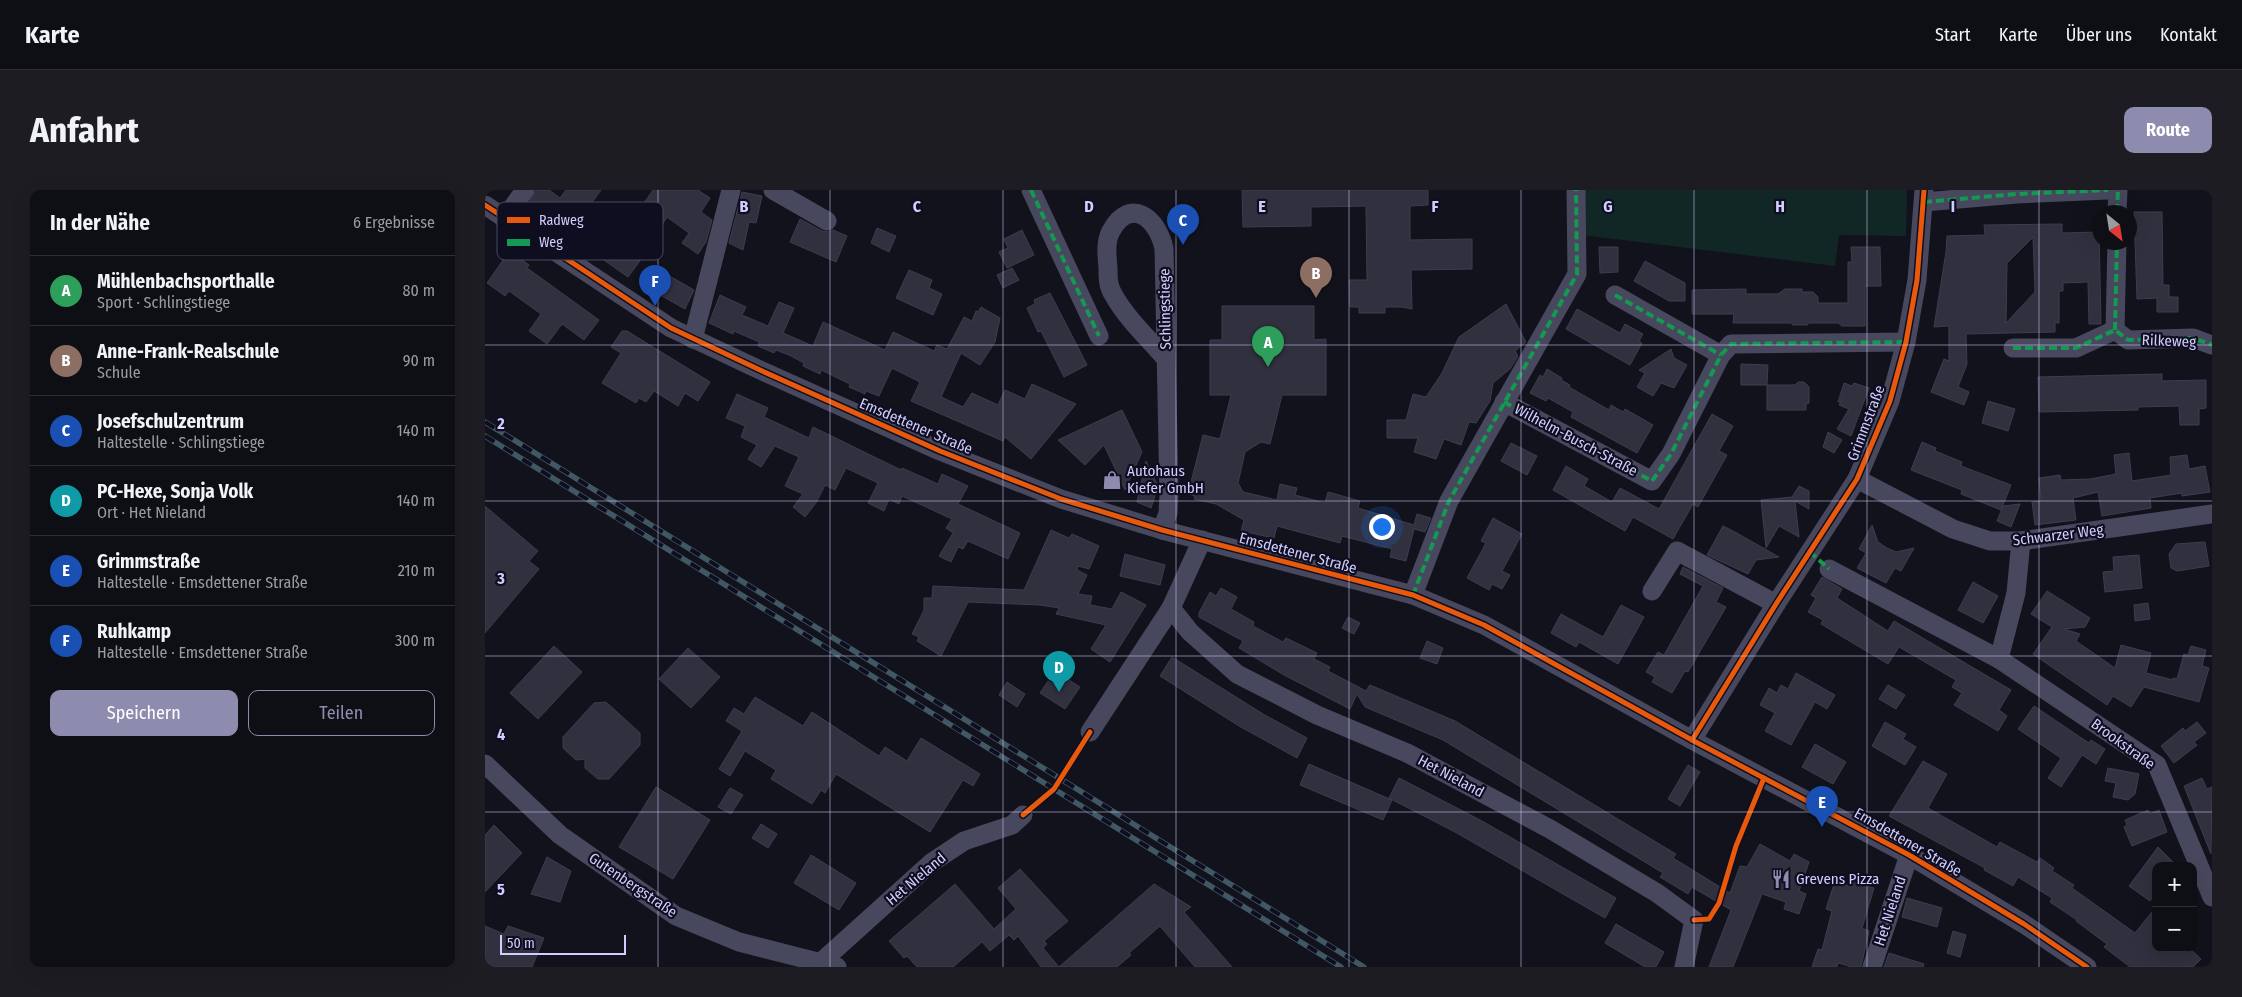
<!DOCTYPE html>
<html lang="de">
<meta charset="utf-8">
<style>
:root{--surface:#0e0e15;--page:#1c1c22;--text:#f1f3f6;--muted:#9b9ca0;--line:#2e2e34;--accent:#8d8cae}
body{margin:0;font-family:"Fira Sans Condensed",sans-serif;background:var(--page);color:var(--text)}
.controls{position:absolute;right:15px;bottom:15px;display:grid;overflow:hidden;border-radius:10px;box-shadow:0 5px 20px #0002}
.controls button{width:45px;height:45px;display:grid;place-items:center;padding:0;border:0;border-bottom:1px solid var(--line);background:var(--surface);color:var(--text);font:25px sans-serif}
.compass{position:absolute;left:1607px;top:15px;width:45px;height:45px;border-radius:50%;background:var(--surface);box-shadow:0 5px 20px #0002;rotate:150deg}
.scale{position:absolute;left:15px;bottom:12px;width:126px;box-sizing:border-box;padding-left:5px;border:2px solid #cfcefd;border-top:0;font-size:14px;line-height:18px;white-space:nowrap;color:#cfcefd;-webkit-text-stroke:4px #0f0e20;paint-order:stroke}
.you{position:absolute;left:896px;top:336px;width:18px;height:18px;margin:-12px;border:4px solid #fff;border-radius:50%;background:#1a73e8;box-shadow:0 0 0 8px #1a73e833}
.badge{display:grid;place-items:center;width:32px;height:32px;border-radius:50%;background:var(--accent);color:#fff;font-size:16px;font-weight:700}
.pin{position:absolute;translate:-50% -41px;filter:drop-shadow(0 1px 2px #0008)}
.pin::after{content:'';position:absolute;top:26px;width:18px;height:15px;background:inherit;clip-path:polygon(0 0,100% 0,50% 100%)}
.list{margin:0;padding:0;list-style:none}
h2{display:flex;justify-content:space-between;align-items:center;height:65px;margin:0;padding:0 20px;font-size:21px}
h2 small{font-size:16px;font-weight:400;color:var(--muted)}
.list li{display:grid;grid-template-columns:32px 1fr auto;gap:15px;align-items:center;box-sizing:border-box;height:70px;padding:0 20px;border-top:1px solid var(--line)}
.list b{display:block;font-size:19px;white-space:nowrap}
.list p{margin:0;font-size:16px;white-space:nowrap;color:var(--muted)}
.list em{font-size:16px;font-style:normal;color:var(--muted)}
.actions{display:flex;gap:10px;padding:15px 20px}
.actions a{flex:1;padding:11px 0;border:1px solid var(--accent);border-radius:10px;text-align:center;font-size:18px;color:var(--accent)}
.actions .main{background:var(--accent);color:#fff}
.map{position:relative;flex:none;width:1727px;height:777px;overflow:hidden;border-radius:10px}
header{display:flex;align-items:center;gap:30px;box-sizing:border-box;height:70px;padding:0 25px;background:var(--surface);border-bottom:1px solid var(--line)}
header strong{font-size:24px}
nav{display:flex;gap:28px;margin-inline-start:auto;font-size:18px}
.intro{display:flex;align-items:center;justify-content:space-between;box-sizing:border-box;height:120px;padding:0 30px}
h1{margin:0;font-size:35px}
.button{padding:12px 22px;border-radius:10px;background:var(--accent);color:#fff;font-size:18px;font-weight:700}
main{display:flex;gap:30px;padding:0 30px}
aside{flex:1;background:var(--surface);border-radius:10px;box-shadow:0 5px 20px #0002}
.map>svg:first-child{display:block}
.green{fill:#112726}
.building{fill:#30303e;stroke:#3e3c50;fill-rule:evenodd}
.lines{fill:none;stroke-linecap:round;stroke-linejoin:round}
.minor{stroke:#47485d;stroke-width:19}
.rail-casing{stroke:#405864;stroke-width:5.5}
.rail{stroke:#0f0e20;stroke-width:4;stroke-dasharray:11;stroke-linecap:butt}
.quiet{stroke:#139951;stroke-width:4;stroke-dasharray:8 4;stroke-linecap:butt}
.cycleway-casing{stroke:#0f0e20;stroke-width:8}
.cycleway{stroke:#e8590c;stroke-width:5}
.grid{fill:none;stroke:#cfcefd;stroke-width:1;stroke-opacity:0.55}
.labels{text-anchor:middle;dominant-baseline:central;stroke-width:4.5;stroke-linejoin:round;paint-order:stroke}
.street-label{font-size:15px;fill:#cfcefd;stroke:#0f0e20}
.poi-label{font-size:15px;fill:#cfcefd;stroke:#0f0e20;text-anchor:start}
.key{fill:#0f0e20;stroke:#494862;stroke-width:1}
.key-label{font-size:14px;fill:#cfcefd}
.grid-label{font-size:16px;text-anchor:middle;font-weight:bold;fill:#cfcefd;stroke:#0f0e20;stroke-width:4.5;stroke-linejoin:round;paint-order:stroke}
</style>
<header>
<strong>Karte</strong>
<nav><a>Start</a><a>Karte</a><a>Über uns</a><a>Kontakt</a></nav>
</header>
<div class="intro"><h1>Anfahrt</h1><a class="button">Route</a></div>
<main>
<aside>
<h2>In der Nähe<small>6 Ergebnisse</small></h2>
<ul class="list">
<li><span class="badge" style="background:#2e9e5b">A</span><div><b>Mühlenbachsporthalle</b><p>Sport · Schlingstiege</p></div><em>80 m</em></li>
<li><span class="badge" style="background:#8d6e63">B</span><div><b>Anne-Frank-Realschule</b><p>Schule</p></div><em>90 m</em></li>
<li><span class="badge" style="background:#1a4fb4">C</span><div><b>Josefschulzentrum</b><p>Haltestelle · Schlingstiege</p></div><em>140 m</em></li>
<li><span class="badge" style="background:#0f9aa8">D</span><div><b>PC-Hexe, Sonja Volk</b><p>Ort · Het Nieland</p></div><em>140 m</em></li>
<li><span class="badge" style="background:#1a4fb4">E</span><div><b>Grimmstraße</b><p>Haltestelle · Emsdettener Straße</p></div><em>210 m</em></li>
<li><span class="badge" style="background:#1a4fb4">F</span><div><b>Ruhkamp</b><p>Haltestelle · Emsdettener Straße</p></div><em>300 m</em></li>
</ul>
<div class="actions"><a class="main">Speichern</a><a>Teilen</a></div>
</aside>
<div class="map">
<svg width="1727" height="777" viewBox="0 0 1727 777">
<rect width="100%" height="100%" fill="#12121c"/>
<polygon class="green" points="1096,0 1422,0 1421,46 1354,45 1350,76 1097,45"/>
<g class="building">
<polygon points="51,0 64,0 75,8 81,0 116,0 100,22 126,40 136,25 146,32 168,0 213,0 225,8 216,22 227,30 221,52 213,64 197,53 204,43 182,27 163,56 165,57 143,87 42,16"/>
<polygon points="757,0 943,0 943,15 925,16 925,50 987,49 987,79 926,80 927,119 917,117 900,117 900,123 874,123 874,117 865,117 864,90 882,90 881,16 826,17 826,36 758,37"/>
<polygon points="257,2 277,6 271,33 264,32 258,60 244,53"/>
<polygon points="1649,22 1677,22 1678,95 1684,95 1684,107 1693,107 1693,122 1672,122 1672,108 1652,109"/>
<polygon points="315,29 337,41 343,42 348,40 362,46 351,72 305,52"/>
<path d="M1577,34v9l37,-1 2,92h-12l-1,-42 -25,1v8h-4v32h-4v9l-89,2 1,30 -9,23 11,5 -5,13 -33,-13 13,-33 5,2v-35l-15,1 12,-75 1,-16 38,-1 -1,-10zM1548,47l2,55 -29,31 1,-60z"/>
<polygon points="392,38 411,46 404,62 386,53"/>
<polygon points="537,40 549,65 522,78 514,62 523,58 519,49"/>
<polygon points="1114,57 1133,57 1133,82 1115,83"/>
<polygon points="1366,57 1395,57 1396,96 1380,96 1380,136 1357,136 1353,133 1324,133 1322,135 1308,135 1306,133 1248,133 1249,124 1207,124 1207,100 1261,99 1261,104 1293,104 1300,99 1317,99 1317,102 1328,102 1333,107 1333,113 1363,113 1363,72 1367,72"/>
<polygon points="36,58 34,68 44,75 42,78 114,130 99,150 77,134 62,154 44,141 56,124 24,101 20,106 2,93 23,63"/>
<polygon points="1160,71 1200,93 1200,111 1184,111 1149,91"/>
<polygon points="527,78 534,90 518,98 512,85"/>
<polygon points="174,80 209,100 200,119 163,98"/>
<polygon points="424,80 447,90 444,98 457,104 448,125 411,108"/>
<polygon points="565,103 602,175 579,187 556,141 553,142 542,118 550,114 549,110"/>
<polygon points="235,105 261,117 257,125 283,136 294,112 309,118 298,143 328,156 338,132 400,160 408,142 449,161 452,155 462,159 479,127 487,131 491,121 493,122 496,117 515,128 510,152 495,175 476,163 456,207 478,217 487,203 513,215 520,200 540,209 547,194 591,214 546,269 520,247 518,251 426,211 435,192 407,178 394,206 381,201 380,204 364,197 365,194 336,180 335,184 318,176 319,173 304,165 291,160 289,163 273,156 274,152 249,141 248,144 224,133"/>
<polygon points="1021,114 1041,152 1030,161 1033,166 1025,179 1008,193 1005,211 991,233 984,232 976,255 959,249 951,269 929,262 933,248 902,248 902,230 921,230 928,204 941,207 957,183 974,147"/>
<polygon points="737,116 829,116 829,150 841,149 841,205 797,205 785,254 776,252 760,262 753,293 758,302 792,310 795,294 812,298 810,305 840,313 843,302 875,311 873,318 929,335 932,324 946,328 940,342 929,339 921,371 905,367 907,359 857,346 855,353 792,336 789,348 756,341 759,330 731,314 709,309 710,306 703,304 718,245 735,249 746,205 725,205 725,150 737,150"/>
<polygon points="1092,119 1135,143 1140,134 1158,144 1154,151 1157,153 1145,175 1081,139"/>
<polygon points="137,141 142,141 225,192 213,211 200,203 193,216 169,201 161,212 154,208 151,213 117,193 136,163 126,157"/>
<polygon points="1186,159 1189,168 1202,175 1189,198 1176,193 1168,206 1152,197 1160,183 1154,180"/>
<polygon points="1256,174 1283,175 1282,195 1310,195 1313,192 1319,192 1324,197 1324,213 1321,214 1321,220 1282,220 1282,195 1256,195"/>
<polygon points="1062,179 1077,188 1076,190 1085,195 1084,197 1124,220 1126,215 1138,222 1140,219 1168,235 1152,263 1086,227 1088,222 1063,208 1061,211 1045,203 1055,185 1058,187"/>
<polygon points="1677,184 1677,191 1721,190 1721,218 1714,219 1714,235 1695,235 1694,216 1653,217 1653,220 1554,222 1553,187"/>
<polygon points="1359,193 1367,196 1369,193 1384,198 1366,246 1352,239 1364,219 1354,215 1356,212 1353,212"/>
<polygon points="252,204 283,218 279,227 324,248 328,237 416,280 417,278 453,294 457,284 483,296 473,314 535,343 523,369 483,351 478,359 473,357 466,372 454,366 468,343 461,338 467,329 417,306 414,314 404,309 399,321 383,313 393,293 361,278 350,300 340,295 331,313 320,327 308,317 318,304 300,296 314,267 290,256 276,277 263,269 272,255 256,247 260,236 241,228"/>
<polygon points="1503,211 1530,219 1523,241 1497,233"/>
<polygon points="637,220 657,262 640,300 619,255 600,275 573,250"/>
<polygon points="1227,224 1248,236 1234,261 1242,265 1213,317 1208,314 1188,349 1148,327 1140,341 1068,300 1081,276 1103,289 1099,296 1127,312 1135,298 1174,319"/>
<polygon points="1343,242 1357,250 1349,263 1338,257"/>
<polygon points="1437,252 1451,258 1450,261 1477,272 1476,276 1526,295 1516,320 1476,304 1477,300 1426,280"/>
<polygon points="1026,253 1052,266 1042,285 1016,271"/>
<polygon points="1644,263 1647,291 1686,285 1685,267 1702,265 1704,279 1720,276 1725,302 1697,306 1697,303 1665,308 1666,318 1617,326 1613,302 1588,308 1591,330 1550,335 1547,312 1556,311 1554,288 1575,285 1576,290 1605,289 1631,284 1629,265"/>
<polygon points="661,271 673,296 666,318 652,312"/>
<polygon points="1314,296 1324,301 1324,319 1310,311 1314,347 1294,336 1281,358 1276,310 1307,307"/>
<polygon points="1535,314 1526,337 1512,331 1518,316"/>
<polygon points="0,316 53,361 44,371 54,379 0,443"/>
<polygon points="1008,328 1037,344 1017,381 1025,385 1017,399 1007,394 1004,400 982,388 1001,353 996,351"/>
<polygon points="1387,335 1393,352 1402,358 1411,362 1429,358 1416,381 1410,378 1401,393 1372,378 1381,363 1374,359"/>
<polygon points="1238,336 1250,342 1294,367 1271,370 1263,384 1222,365"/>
<polygon points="566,340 584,348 587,344 614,356 604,379 593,376 592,380 602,385 593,404 607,406 605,415 627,419 636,402 661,415 625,472 606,459 621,435 571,424 574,418 555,415 483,412 456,466 432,451 434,447 427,444 439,420 439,408 447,408 448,396 539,400"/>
<polygon points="1720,352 1724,376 1692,381 1686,378 1684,364 1691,354"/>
<polygon points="640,364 680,375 675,395 635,386"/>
<polygon points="1654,365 1657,398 1620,402 1618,382 1629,381 1628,367"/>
<polygon points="1198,377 1238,398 1231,412 1241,417 1203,482 1200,481 1187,503 1167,492 1170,487 1161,482 1173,462 1179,465 1218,396 1195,384"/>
<polygon points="1337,387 1357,399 1352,408 1403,441 1409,431 1526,500 1514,520 1522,526 1513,541 1469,515 1477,503 1467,497 1471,490 1414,457 1403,474 1336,434 1338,430 1323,422 1331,408 1326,405"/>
<polygon points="1488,392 1513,406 1498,433 1473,420"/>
<polygon points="736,398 752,407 746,419 769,432 768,436 798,452 801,448 832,463 829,469 845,477 843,481 881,501 885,495 970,531 1191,664 1188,668 1245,703 1255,676 1262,677 1275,654 1305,671 1309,664 1324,672 1314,701 1321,704 1314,724 1299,719 1301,712 1277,704 1248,777 1224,777 1246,720 1207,697 1203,704 1175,687 1178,683 958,550 880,517 872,504 865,519 799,485 754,458 758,451 714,427 714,423 725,402 731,406"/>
<polygon points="1562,401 1605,428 1600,437 1579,439 1595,444 1591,451 1630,478 1636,455 1666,463 1661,483 1688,490 1688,488 1692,489 1699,464 1703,465 1706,456 1721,460 1717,476 1724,478 1714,512 1659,497 1646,517 1628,506 1622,515 1548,464 1567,437 1546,424"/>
<polygon points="1663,413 1665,429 1650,431 1649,415"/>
<polygon points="1136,415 1159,427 1133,474 1094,452 1091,457 1066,443 1076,424 1118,447"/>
<polygon points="863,427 875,433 869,444 857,438"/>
<polygon points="942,451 958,458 952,474 935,468"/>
<polygon points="69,456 97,482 53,529 25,503"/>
<polygon points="203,458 235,487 206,518 174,489"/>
<polygon points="687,467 778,524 822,548 812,568 754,536 675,486"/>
<polygon points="1311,483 1350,505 1342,519 1330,512 1306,555 1280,541 1290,523 1275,515 1284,498 1292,503 1296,495 1303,499"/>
<polygon points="575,484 595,497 580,519 555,503 563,491 569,494"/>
<polygon points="522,492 540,504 532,517 514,505"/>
<polygon points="1403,495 1420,505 1411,519 1394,509"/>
<polygon points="270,507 318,536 327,522 394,566 400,557 422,571 436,548 495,584 488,596 478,590 445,642 351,584 340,603 336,600 327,614 286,589 291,580 260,561 245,586 234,579 257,541 241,531 249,518 259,524"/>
<polygon points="121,512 155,543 155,555 124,589 113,589 100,578 100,569 91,570 78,558 78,547 109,513"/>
<polygon points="1549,516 1604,553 1606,550 1620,559 1611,574 1597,565 1576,597 1563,588 1576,568 1533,539"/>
<polygon points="1400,532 1421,544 1418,549 1431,557 1420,575 1387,556"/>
<polygon points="1712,532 1721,543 1709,552 1712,555 1689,573 1676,556 1698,538 1700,541"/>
<polygon points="1330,554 1361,572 1348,594 1317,577"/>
<polygon points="1438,571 1462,584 1443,618 1512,657 1515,652 1552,672 1555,668 1569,678 1567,681 1589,695 1587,698 1650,743 1671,717 1671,758 1704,758 1716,769 1708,777 1645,777 1619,757 1622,754 1591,731 1592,730 1565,712 1567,708 1533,687 1528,696 1499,680 1500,678 1404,626"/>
<polygon points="824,574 907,610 898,630 815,595"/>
<polygon points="1203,575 1215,582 1195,616 1183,609"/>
<polygon points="1623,578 1654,584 1650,604 1643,610 1628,607 1631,593 1620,591"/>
<polygon points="914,588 997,631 1131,708 1120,728 970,642 904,608"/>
<polygon points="1717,588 1722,599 1727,597 1726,664 1699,596"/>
<polygon points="171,597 225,630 188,689 134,657"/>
<polygon points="245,598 258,605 246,624 233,617"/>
<polygon points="1663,620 1665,624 1674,620 1682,642 1647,656 1639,637 1642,635 1640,630"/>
<polygon points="276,634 292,644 283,658 267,648"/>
<polygon points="9,635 37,663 0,702 0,645"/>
<polygon points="1673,657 1692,676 1671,676 1671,703 1665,711 1644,696"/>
<polygon points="326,665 371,693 354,720 309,693"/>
<polygon points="62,667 86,681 75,712 46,704"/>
<polygon points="535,679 583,731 559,751 562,754 558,758 574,777 669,694 706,717 699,722 747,777 710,777 675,736 644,763 646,765 632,777 556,777 533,746 529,750 524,745 505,761 497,752 468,777 432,777 422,766 419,768 404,751 470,694 509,739 531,719 513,698"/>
<polygon points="1350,691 1367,697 1369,692 1389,698 1377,738 1384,741 1376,777 1367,777 1353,773 1352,777 1327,777 1333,759 1337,760 1347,721 1341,719"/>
<polygon points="1422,708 1457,718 1452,737 1417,727"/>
<polygon points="1131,734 1179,762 1171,777 1160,777 1120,753"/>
<polygon points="0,736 19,744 23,736 59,748 47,777 0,777"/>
<polygon points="1468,741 1481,745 1475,767 1462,763"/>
<polygon points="1404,763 1439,774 1438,777 1399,777"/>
</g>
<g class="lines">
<g class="minor">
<polyline points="288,0 342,31"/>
<polyline points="546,0 614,146"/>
<polyline points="1439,12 1532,4 1623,0"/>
<polyline points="0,15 186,138 275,180 455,261 576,309 677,340 928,405 999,435 1207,550 1424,665 1539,734 1602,777"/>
<polyline points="1632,22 1633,0"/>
<polyline points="19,29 40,0"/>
<polyline points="1130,105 1236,165"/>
<polyline points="1630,140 1632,52"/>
<polyline points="208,149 246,0"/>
<polyline points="1528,158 1591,158 1630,140 1643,150 1708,148 1727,155"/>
<polyline points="1019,212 1167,291 1186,264 1236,165 1246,154 1421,152"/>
<polyline points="1372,289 1468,339 1505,351 1536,351 1727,324"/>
<path d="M677,340l6,-17 1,-18 -5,-246c-6,-31 -34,-53 -53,-18 -6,11 -4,25 -3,37 0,10 0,18 5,26 13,24 36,45 53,65"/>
<polyline points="1536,351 1531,403 1514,469 1672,575 1727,707"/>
<polyline points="1344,379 1514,469"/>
<polyline points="1167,401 1192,361 1291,414"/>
<polyline points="928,405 964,311 1092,84 1091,0"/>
<polyline points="686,418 705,442 752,484 832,525 922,563 1065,639 1172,703 1209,730 1199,777"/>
<polyline points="605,542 686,418 717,350"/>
<polyline points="1207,550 1291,414 1372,289 1405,211 1421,152 1432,90 1439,0"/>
<polyline points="0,574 75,645 191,726 254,752 352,777"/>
<polyline points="335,773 446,673 479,651 527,635 538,625"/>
<polyline points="1387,777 1424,665"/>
</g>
<g class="rail-casing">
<g id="rail">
<polyline points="0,232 879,777"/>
<polyline points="0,246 856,777"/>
</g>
</g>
<use href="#rail" class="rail"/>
<g class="quiet">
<polyline points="546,0 614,146"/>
<polyline points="1439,12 1532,4 1623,0"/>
<polyline points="1632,22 1633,0"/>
<polyline points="1130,105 1236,165"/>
<polyline points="1630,140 1632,52"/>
<polyline points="1528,158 1591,158 1630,140 1643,150 1708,148 1727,155"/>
<polyline points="1019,212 1167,291 1186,264 1236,165 1246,154 1421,152"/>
<polyline points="1325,362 1344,379"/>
<polyline points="928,405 964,311 1092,84 1091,0"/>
</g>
<g class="cycleway-casing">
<g id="cycleway">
<polyline points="0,15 186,138 275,180 455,261 576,309 677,340 928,405 999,435 1207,550 1424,665 1539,734 1602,777"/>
<polyline points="1207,550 1291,414 1372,289 1405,211 1421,152 1432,90 1439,0"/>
<polyline points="538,625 569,599 605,542"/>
<polyline points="1209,730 1224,729 1234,713 1251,656 1279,588"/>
</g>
</g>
<use href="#cycleway" class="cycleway"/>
</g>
<path class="grid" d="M173,0v777M345,0v777M518,0v777M691,0v777M864,0v777M1036,0v777M1209,0v777M1382,0v777M1554,0v777M0,155h1727M0,311h1727M0,466h1727M0,622h1727"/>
<defs>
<g id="shop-bare" transform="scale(1.5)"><path d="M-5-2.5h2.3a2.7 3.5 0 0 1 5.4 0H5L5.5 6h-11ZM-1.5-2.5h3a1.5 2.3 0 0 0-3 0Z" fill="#8d8cae" stroke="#0f0e20" stroke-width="2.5" paint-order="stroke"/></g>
<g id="restaurant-bare" transform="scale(1.5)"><path d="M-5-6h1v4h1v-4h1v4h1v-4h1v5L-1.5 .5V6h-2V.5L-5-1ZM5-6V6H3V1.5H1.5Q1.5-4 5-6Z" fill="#8d8cae" stroke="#0f0e20" stroke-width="2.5" paint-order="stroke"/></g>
</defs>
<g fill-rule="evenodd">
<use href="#shop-bare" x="627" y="290"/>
<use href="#restaurant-bare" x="1296" y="689"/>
</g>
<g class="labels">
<g class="street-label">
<text transform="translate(680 119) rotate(-91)">Schlingstiege</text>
<text transform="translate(1684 151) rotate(2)">Rilkeweg</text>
<text transform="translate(1381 233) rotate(-69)">Grimmstraße</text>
<text transform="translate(431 236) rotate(23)">Emsdettener Straße</text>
<text transform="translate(1091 250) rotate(28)">Wilhelm-Busch-Straße</text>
<text transform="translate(1573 345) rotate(-7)">Schwarzer Weg</text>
<text transform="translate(813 363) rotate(15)">Emsdettener Straße</text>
<text transform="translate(1638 554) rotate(36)">Brookstraße</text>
<text transform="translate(966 586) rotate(28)">Het Nieland</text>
<text transform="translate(1423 652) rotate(30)">Emsdettener Straße</text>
<text transform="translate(431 689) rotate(-40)">Het Nieland</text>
<text transform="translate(148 695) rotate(34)">Gutenbergstraße</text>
<text transform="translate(1405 721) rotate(-72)">Het Nieland</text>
</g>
<g class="poi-label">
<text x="642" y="281">Autohaus<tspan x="642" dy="17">Kiefer GmbH</tspan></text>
<text x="1311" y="689">Grevens Pizza</text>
</g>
</g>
<rect x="12" y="12" width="166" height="58" rx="8" class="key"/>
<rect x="22" y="27" width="23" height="6" fill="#e8590c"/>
<rect x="22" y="49" width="23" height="7" fill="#139951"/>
<g class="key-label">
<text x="54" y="35">Radweg</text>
<text x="54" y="57">Weg</text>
</g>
<g class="grid-label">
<text x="259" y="22">B</text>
<text x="432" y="22">C</text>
<text x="604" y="22">D</text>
<text x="777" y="22">E</text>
<text x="950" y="22">F</text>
<text x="1123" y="22">G</text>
<text x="1295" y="22">H</text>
<text x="1468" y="22">I</text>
<text x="16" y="239">2</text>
<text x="16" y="394">3</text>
<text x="16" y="550">4</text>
<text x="16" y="705">5</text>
</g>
</svg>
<div class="controls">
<button>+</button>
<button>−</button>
</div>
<svg class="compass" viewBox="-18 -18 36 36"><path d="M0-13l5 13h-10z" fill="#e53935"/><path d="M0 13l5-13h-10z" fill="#9b9ca0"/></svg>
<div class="scale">50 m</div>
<div class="you"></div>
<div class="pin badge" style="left:783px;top:177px;background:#2e9e5b">A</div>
<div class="pin badge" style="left:831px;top:108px;background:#8d6e63">B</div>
<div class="pin badge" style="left:698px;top:55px;background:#1a4fb4">C</div>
<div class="pin badge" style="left:574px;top:502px;background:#0f9aa8">D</div>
<div class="pin badge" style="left:1337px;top:637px;background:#1a4fb4">E</div>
<div class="pin badge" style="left:170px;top:116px;background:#1a4fb4">F</div>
</div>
</main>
